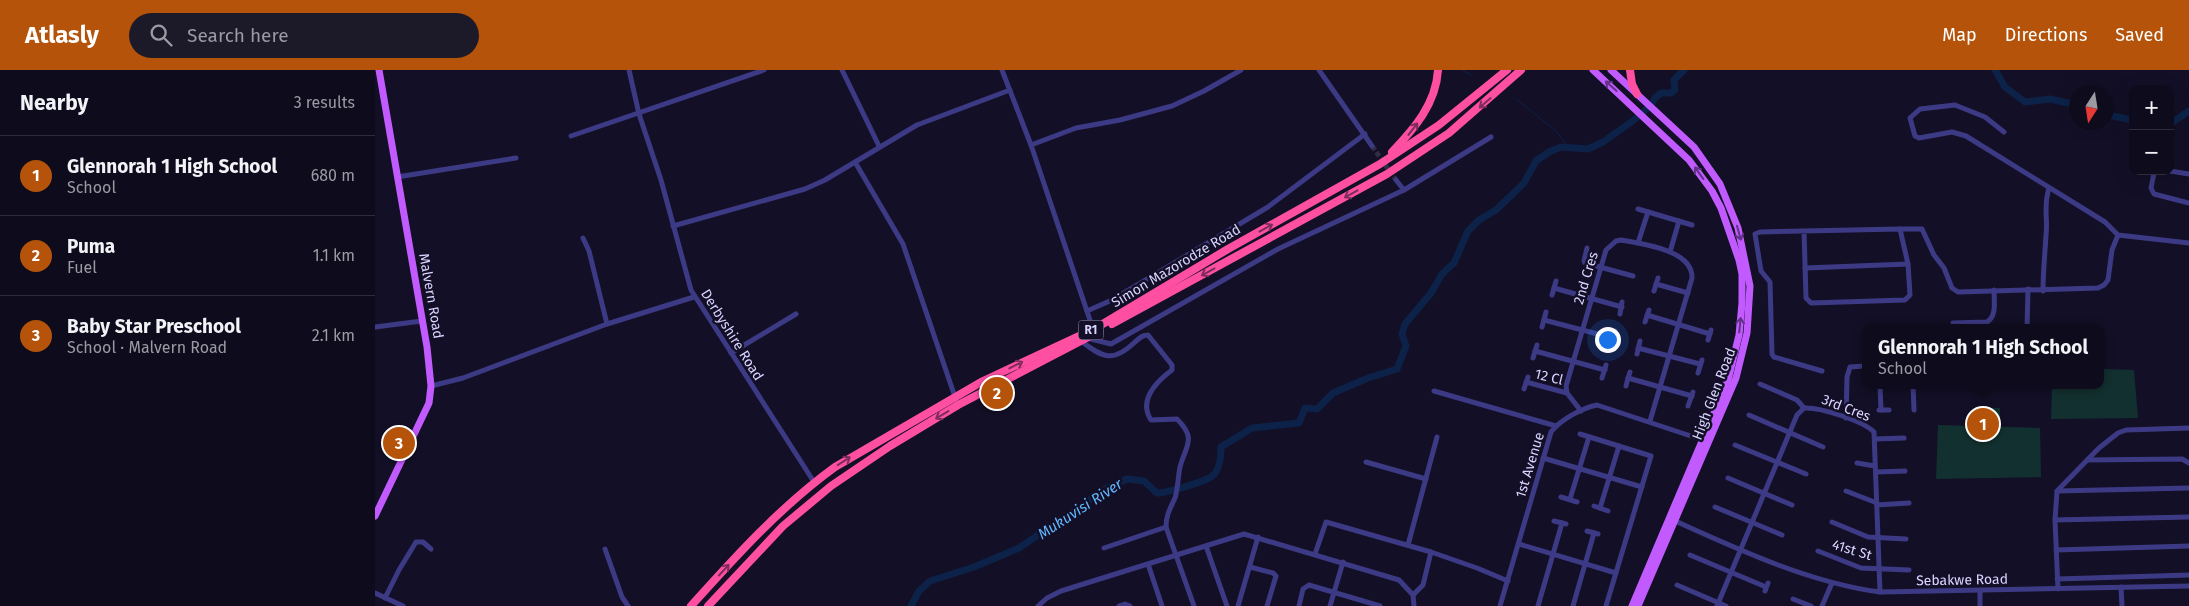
<!DOCTYPE html>
<meta charset="utf-8">
<style>
:root{--surface:#0e0b1c;--page:#1c1929;--text:#f1f3f6;--muted:#9b9ba3;--line:#2e2b3b;--accent:#b45309}
body{margin:0;font-family:"Fira Sans",sans-serif;background:var(--page);color:var(--text)}
.controls{position:absolute;right:15px;top:15px;display:grid;overflow:hidden;border-radius:10px;box-shadow:0 5px 20px #0002}
.controls button{width:45px;height:45px;display:grid;place-items:center;padding:0;border:0;border-bottom:1px solid var(--line);background:var(--surface);color:var(--text);font:25px sans-serif}
.compass{position:absolute;left:1694px;top:15px;width:45px;height:45px;border-radius:50%;background:var(--surface);box-shadow:0 5px 20px #0002;rotate:192deg}
.you{position:absolute;left:1232px;top:269px;width:18px;height:18px;margin:-12px;border:4px solid #fff;border-radius:50%;background:#1a73e8;box-shadow:0 0 0 8px #1a73e833}
.badge{display:grid;place-items:center;width:32px;height:32px;border-radius:50%;background:var(--accent);color:#fff;font-size:16px;font-weight:700}
.pin{position:absolute;translate:-50% -50%;border:2px solid #fff;box-shadow:0 1px 5px #0006}
.popup{position:absolute;left:1487px;top:254px;width:242px;height:65px;box-sizing:border-box;display:grid;place-content:center;border-radius:10px;background:var(--surface);filter:drop-shadow(0 1px 4px #0005);font-size:16px;white-space:nowrap;color:var(--muted)}
.popup b{font-size:19px;color:var(--text)}
.popup::after{content:'';position:absolute;left:50%;top:100%;margin-left:-10px;border:10px solid transparent;border-top-color:var(--surface)}
.list{margin:0;padding:0;list-style:none}
h2{display:flex;justify-content:space-between;align-items:center;height:65px;margin:0;padding:0 20px;font-size:21px}
h2 small{font-size:16px;font-weight:400;color:var(--muted)}
.list li{display:grid;grid-template-columns:32px 1fr auto;gap:15px;align-items:center;box-sizing:border-box;height:80px;padding:0 20px;border-top:1px solid var(--line)}
.list b{display:block;font-size:19px;white-space:nowrap}
.list p{margin:0;font-size:16px;white-space:nowrap;color:var(--muted)}
.list em{font-size:16px;font-style:normal;color:var(--muted)}
.icon{flex:none;width:28px;height:28px;fill:none;stroke:currentColor;stroke-width:2;stroke-linecap:round;stroke-linejoin:round}
.map{position:relative;flex:none;width:1814px;height:536px;overflow:hidden}
header{display:flex;align-items:center;gap:30px;box-sizing:border-box;height:70px;padding:0 25px;background:var(--accent);color:#fff}
header strong{font-size:24px}
nav{display:flex;gap:28px;margin-inline-start:auto;font-size:18px}
.search{width:350px;height:45px;background:var(--page);display:flex;align-items:center;gap:12px;box-sizing:border-box;padding:0 18px;border-radius:28px;color:var(--muted);font-size:19px}
main{display:flex}
aside{flex:1;background:var(--surface)}
.map>svg:first-child{display:block}
.green{fill:#12302f}
.lines{fill:none;stroke-linecap:round;stroke-linejoin:round}
.stream{stroke:#0c2248;stroke-width:1}
.river{stroke:#0c2248;stroke-width:7}
.minor-tunnel{stroke:#312d47;stroke-width:5;stroke-dasharray:5 2.5;stroke-linecap:butt}
.minor{stroke:#3d3a85;stroke-width:5}
.major{stroke:#c25bff;stroke-width:7}
.highway{stroke:#ff4fa3;stroke-width:8}
.oneway{stroke:#623188}
.oneway2{stroke:#7d2c5e}
.labels{text-anchor:middle;dominant-baseline:central;stroke-width:5;stroke-linejoin:round;paint-order:stroke}
.shield{fill:#130f26;stroke:#9e99be;stroke-width:1}
.shield-label{font-size:12px;font-weight:bold;fill:#d9d4ff}
.street-label{font-size:14px;fill:#d9d4ff;stroke:#130f26}
.water-label{font-size:15px;font-style:italic;fill:#62b6ff;stroke:#130f26}
</style>
<header>
<strong>Atlasly</strong>
<div class="search"><svg class="icon" aria-label="search" viewBox="0 0 24 24"><circle cx="10" cy="10" r="6"/><path d="M15 15l6 6"/></svg>Search here</div>
<nav><a>Map</a><a>Directions</a><a>Saved</a></nav>
</header>
<main>
<aside>
<h2>Nearby<small>3 results</small></h2>
<ul class="list">
<li><span class="badge">1</span><div><b>Glennorah 1 High School</b><p>School</p></div><em>680 m</em></li>
<li><span class="badge">2</span><div><b>Puma</b><p>Fuel</p></div><em>1.1 km</em></li>
<li><span class="badge">3</span><div><b>Baby Star Preschool</b><p>School · Malvern Road</p></div><em>2.1 km</em></li>
</ul>
</aside>
<div class="map">
<svg width="1814" height="536" viewBox="0 0 1814 536">
<rect width="100%" height="100%" fill="#130f26"/>
<g class="green">
<polygon points="1726,299 1759,300 1763,348 1676,349 1677,315 1726,315"/>
<rect x="1607" y="338" width="18" height="9"/>
<polygon points="1563,355 1665,358 1666,407 1561,409"/>
</g>
<g class="lines">
<g class="stream">
<polyline points="1087,0 1096,5"/>
<polyline points="1141,29 1180,60 1190,72 1189,77"/>
</g>
<g class="river">
<polyline points="1620,0 1630,17 1650,32 1675,29 1702,35"/>
<polyline points="1732,45 1753,49 1758,52"/>
<polyline points="1795,54 1814,41"/>
<path d="M536,536l8,-15 11,-10 44,-14 45,-19 88,-60 20,-9 17,2 13,12c10,0 46,-11 54,-16 9,-6 10,-21 10,-30l31,-19 47,-5 6,-15 12,1 16,-16 35,-15 29,-9 9,-23 -4,-12 3,-10 26,-31 11,-19 12,-11 14,-32 11,-11 17,-10 28,-27 12,-22 13,-9 12,-5 27,2 15,-7 31,-22 17,-15 4,-7 6,-5h10l4,-3 -1,-10 10,-10"/>
</g>
<polyline class="minor-tunnel" points="997,76 1021,110"/>
<g class="minor">
<polyline points="254,0 264,44 286,110 316,220 439,412"/>
<polyline points="467,0 504,76"/>
<polyline points="627,0 656,75 718,259"/>
<polyline points="944,0 997,76"/>
<polyline points="1629,62 1610,47 1580,35 1545,39 1535,48 1540,66 1544,68 1577,62 1591,66 1730,152 1743,165 1814,173"/>
<polyline points="196,66 389,0"/>
<polyline points="656,75 701,58 745,50 797,36 829,21 866,0"/>
<polyline points="480,92 528,174 581,330"/>
<polyline points="1781,101 1779,103 1776,118 1779,124 1814,133"/>
<polyline points="1795,101 1814,104"/>
<polyline points="22,107 141,88"/>
<polyline points="1021,110 1029,120"/>
<polyline points="1263,139 1317,155"/>
<polyline points="298,156 430,119 450,110 542,55 635,20"/>
<polyline points="1525,159 1547,159 1559,185 1569,198 1577,218 1583,222 1723,218 1729,215 1733,210 1737,180 1743,165"/>
<polyline points="1429,161 1431,228 1436,233 1530,230 1535,225 1533,194 1525,159 1385,162 1380,164 1386,201 1395,212 1397,284 1399,287 1447,301"/>
<polyline points="208,168 214,181 232,254"/>
<polyline points="1263,173 1273,142"/>
<polyline points="1212,178 1209,191 1210,193 1258,206"/>
<polyline points="1295,182 1304,151"/>
<polyline points="1430,198 1533,194"/>
<polyline points="1281,214 1313,223"/>
<polyline points="1179,218 1247,237"/>
<polyline points="1279,221 1283,208"/>
<path d="M1668,221c0,-20 2,-37 3,-56 2,-18 -3,-28 3,-47"/>
<polyline points="1177,225 1181,211"/>
<polyline points="712,241 737,230 893,137 990,64"/>
<polyline points="1245,244 1247,232"/>
<polyline points="1272,245 1335,264"/>
<polyline points="1169,250 1238,268"/>
<polyline points="1270,252 1274,240"/>
<path d="M1578,253l34,-1c10,-6 7,-21 7,-32"/>
<polyline points="0,257 47,251"/>
<polyline points="1167,257 1171,242"/>
<polyline points="1652,258 1653,219"/>
<polyline points="712,268 736,274 903,179 1029,120 1116,67"/>
<polyline points="1333,270 1336,260"/>
<path d="M706,271c22,17 32,22 54,1 5,-4 7,-7 13,-7l24,30v5c-16,12 -34,30 -21,50l26,-1c20,20 9,26 3,48 -2,10 -2,21 -5,31 -5,11 -9,17 -9,29"/>
<polyline points="1236,275 1240,261"/>
<polyline points="1263,278 1325,294"/>
<polyline points="1160,281 1230,300"/>
<polyline points="356,283 421,244"/>
<polyline points="1262,284 1265,271"/>
<polyline points="1158,288 1162,275"/>
<polyline points="1255,302 1253,308 1317,326"/>
<polyline points="1323,303 1327,290"/>
<polyline points="1227,308 1231,295"/>
<polyline points="1151,312 1192,323"/>
<polyline points="1385,314 1422,330 1429,338"/>
<polyline points="1505,315 1506,340"/>
<polyline points="1538,315 1539,340"/>
<polyline points="56,316 88,308 232,254 319,227"/>
<polyline points="1251,316 1253,308"/>
<polyline points="1149,319 1153,307"/>
<polyline points="1059,321 1181,356"/>
<polyline points="1313,336 1318,322"/>
<polyline points="1504,340 1514,340"/>
<path d="M1206,341l-14,-18 -1,-7 40,-136 10,-9 5,-1c22,4 72,10 71,38l-42,143"/>
<polyline points="1374,345 1448,377"/>
<polyline points="1471,348 1472,307 1475,297 1490,296"/>
<polyline points="1205,364 1276,386 1231,536"/>
<polyline points="1500,369 1529,368"/>
<polyline points="1360,375 1431,404"/>
<polyline points="1168,388 1267,417"/>
<polyline points="1712,390 1807,389 1814,393"/>
<polyline points="991,392 1051,409"/>
<polyline points="1482,393 1500,396"/>
<polyline points="1501,402 1530,401"/>
<polyline points="1353,408 1417,435"/>
<polyline points="1471,421 1502,433"/>
<polyline points="1682,421 1814,418"/>
<polyline points="1186,427 1202,432"/>
<polyline points="1195,429 1214,367"/>
<polyline points="1502,435 1534,433"/>
<polyline points="1219,436 1233,441"/>
<polyline points="1340,437 1407,465"/>
<polyline points="1225,438 1244,376"/>
<path d="M1298,450c64,29 137,63 207,72l309,-6"/>
<polyline points="1680,450 1814,447"/>
<polyline points="1179,451 1191,454"/>
<polyline points="1457,452 1493,467 1531,469"/>
<polyline points="1212,461 1223,464"/>
<polyline points="1144,474 1241,503"/>
<polyline points="1033,475 1062,367"/>
<polyline points="831,476 852,536"/>
<polyline points="729,478 791,457 819,536"/>
<polyline points="230,479 247,527 253,536"/>
<polyline points="1681,480 1814,476"/>
<polyline points="1443,481 1486,498 1534,500"/>
<polyline points="1056,482 1102,498 1133,511"/>
<polyline points="940,484 951,452 1056,482 1048,515 1038,525"/>
<polyline points="1315,485 1391,517"/>
<polyline points="773,494 787,536"/>
<polyline points="875,497 898,503 901,506 892,536"/>
<polyline points="1682,509 1814,505"/>
<polyline points="1302,515 1351,536"/>
<polyline points="1746,517 1747,536"/>
<polyline points="1683,519 1680,450 1682,421 1724,378 1743,363 1751,360 1814,358"/>
<polyline points="1390,521 1393,513"/>
<polyline points="0,523 28,536"/>
<polyline points="10,528 24,500 41,472 48,472 56,479"/>
<polyline points="1418,529 1436,536"/>
<polyline points="663,536 672,528 686,521 869,464 1024,510 1038,525 1039,536"/>
<polyline points="744,536 750,534 755,536"/>
<polyline points="863,536 883,467"/>
<polyline points="924,536 928,519 934,515 1005,536"/>
<polyline points="955,536 968,492"/>
<path d="M1125,536l51,-174c9,-12 31,-24 46,-27l106,35"/>
<polyline points="1163,536 1187,453"/>
<polyline points="1198,536 1219,463"/>
<path d="M1342,536l80,-191 7,-7c16,-1 59,13 70,24l6,160"/>
<polyline points="1447,536 1457,513"/>
<polyline points="1605,536 1605,521"/>
</g>
<g class="major">
<polyline points="1218,0 1314,90 1337,121 1346,138 1364,190 1367,204 1367,233 1364,265 1353,310 1257,536"/>
<polyline points="1236,0 1319,77 1345,114 1363,158 1375,216 1372,263 1361,308 1263,536"/>
<polyline points="0,446 54,333 56,316 52,277 4,0"/>
</g>
<g class="highway">
<polyline points="1255,0 1257,14 1262,24"/>
<path d="M1017,82c22,-23 44,-48 46,-82"/>
<polyline points="737,254 1012,104 1074,63 1146,0"/>
<path d="M316,536c45,-50 89,-99 144,-139l148,-86 113,-53 132,-79 152,-85 59,-39 68,-55"/>
<polyline points="333,536 408,456 456,416 515,376 583,335 723,262"/>
</g>
</g>
<defs><path id="oneway-shaft" d="M-6 0H5M1.5-3L5.5 0L1.5 3" fill="none" stroke-width="1.6" stroke-linecap="round" stroke-linejoin="round" transform="scale(1.25)"/></defs>
<g class="oneway">
<use href="#oneway-shaft" transform="translate(1236 16) rotate(-138)"/>
<use href="#oneway-shaft" transform="translate(1324 103) rotate(-126)"/>
<use href="#oneway-shaft" transform="translate(1364 163) rotate(74)"/>
<use href="#oneway-shaft" transform="translate(1365 255) rotate(-84)"/>
</g>
<g class="oneway2">
<use href="#oneway-shaft" transform="translate(1110 33) rotate(139)"/>
<use href="#oneway-shaft" transform="translate(1038 59) rotate(-52)"/>
<use href="#oneway-shaft" transform="translate(976 124) rotate(151)"/>
<use href="#oneway-shaft" transform="translate(891 158) rotate(-29)"/>
<use href="#oneway-shaft" transform="translate(833 202) rotate(151)"/>
<use href="#oneway-shaft" transform="translate(641 295) rotate(-27)"/>
<use href="#oneway-shaft" transform="translate(567 345) rotate(149)"/>
<use href="#oneway-shaft" transform="translate(469 391) rotate(-33)"/>
<use href="#oneway-shaft" transform="translate(349 500) rotate(-47)"/>
</g>
<g class="labels">
<rect class="shield" x="703.5" y="250.5" width="25" height="19" rx="4"/>
<g class="shield-label">
<text x="716" y="260">R1</text>
</g>
<g class="street-label">
<text transform="translate(801 196) rotate(-31)">Simon Mazorodze Road</text>
<text transform="translate(1211 208) rotate(-73)">2nd Cres</text>
<text transform="translate(56 226) rotate(80)">Malvern Road</text>
<text transform="translate(357 265) rotate(58)">Derbyshire Road</text>
<text transform="translate(1174 307) rotate(14)">12 Cl</text>
<text transform="translate(1339 324) rotate(-69)">High Glen Road</text>
<text transform="translate(1471 338) rotate(21)">3rd Cres</text>
<text transform="translate(1155 395) rotate(-73)">1st Avenue</text>
<text transform="translate(1477 480) rotate(17)">41st St</text>
<text transform="translate(1587 510) rotate(-1)">Sebakwe Road</text>
</g>
<g class="water-label">
<text transform="translate(705 439) rotate(-33)">Mukuvisi River</text>
</g>
</g>
</svg>
<div class="controls">
<button>+</button>
<button>−</button>
</div>
<svg class="compass" viewBox="-18 -18 36 36"><path d="M0-13l5 13h-10z" fill="#e53935"/><path d="M0 13l5-13h-10z" fill="#9b9ba3"/></svg>
<div class="you"></div>
<div class="pin badge" style="left:1608px;top:354px">1</div>
<div class="popup"><b>Glennorah 1 High School</b>School</div>
<div class="pin badge" style="left:622px;top:323px">2</div>
<div class="pin badge" style="left:24px;top:373px">3</div>
</div>
</main>
